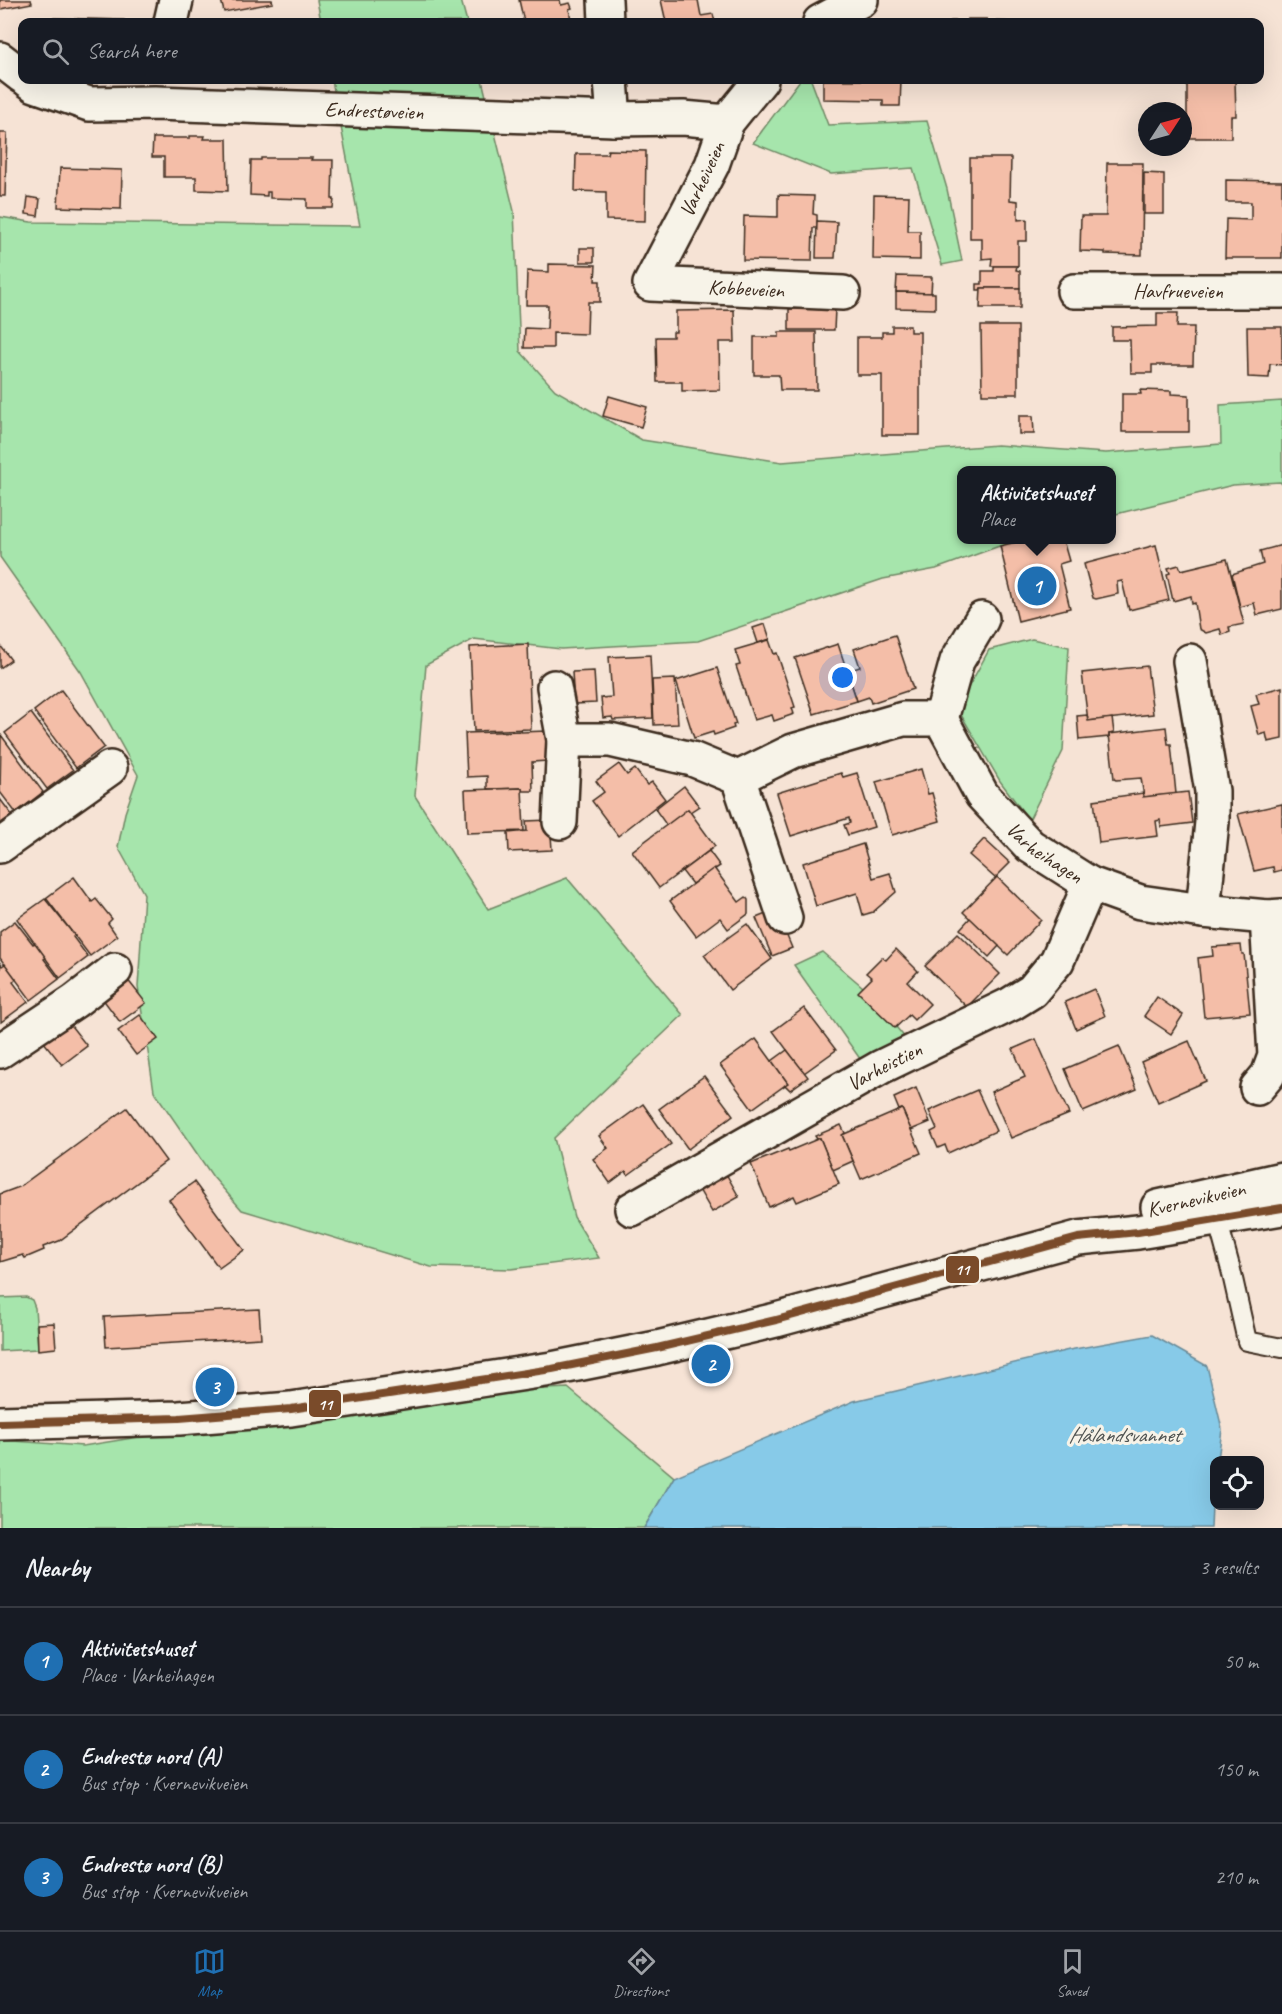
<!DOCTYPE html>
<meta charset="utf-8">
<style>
:root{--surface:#171b24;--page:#20242c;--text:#f1f3f6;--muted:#9ea1a6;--line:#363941;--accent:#1f6fb2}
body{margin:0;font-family:Caveat,sans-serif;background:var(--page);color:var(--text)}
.controls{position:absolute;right:18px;bottom:18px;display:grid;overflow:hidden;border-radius:12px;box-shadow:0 6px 24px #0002}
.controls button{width:54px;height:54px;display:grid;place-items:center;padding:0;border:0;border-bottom:2px solid var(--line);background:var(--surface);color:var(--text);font:30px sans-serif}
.compass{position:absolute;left:1138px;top:102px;width:54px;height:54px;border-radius:50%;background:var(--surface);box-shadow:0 6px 24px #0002;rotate:54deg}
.you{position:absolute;left:843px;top:678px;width:21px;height:21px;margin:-15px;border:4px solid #fff;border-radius:50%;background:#1a73e8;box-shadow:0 0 0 9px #1a73e833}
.badge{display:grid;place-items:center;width:39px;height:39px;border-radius:50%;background:var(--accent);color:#fff;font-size:20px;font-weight:700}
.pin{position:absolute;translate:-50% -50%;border:3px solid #fff;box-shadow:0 2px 6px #0006}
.popup{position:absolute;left:957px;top:466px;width:159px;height:78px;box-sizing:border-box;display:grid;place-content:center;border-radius:12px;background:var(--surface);filter:drop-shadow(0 2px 4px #0005);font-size:20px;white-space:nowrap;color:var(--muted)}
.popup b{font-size:22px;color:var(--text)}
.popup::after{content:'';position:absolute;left:50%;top:100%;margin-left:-12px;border:12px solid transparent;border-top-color:var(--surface)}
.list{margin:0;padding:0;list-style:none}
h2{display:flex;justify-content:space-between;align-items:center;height:78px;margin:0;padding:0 24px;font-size:26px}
h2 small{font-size:20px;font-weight:400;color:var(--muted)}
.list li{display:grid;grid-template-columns:39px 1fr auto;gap:18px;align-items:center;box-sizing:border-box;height:108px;padding:0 24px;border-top:2px solid var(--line)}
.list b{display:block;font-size:22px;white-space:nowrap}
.list p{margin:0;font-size:20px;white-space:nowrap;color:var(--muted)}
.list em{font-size:20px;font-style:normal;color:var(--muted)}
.icon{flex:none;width:33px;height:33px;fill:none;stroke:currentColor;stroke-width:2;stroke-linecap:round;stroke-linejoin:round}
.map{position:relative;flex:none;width:1282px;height:1528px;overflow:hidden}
.search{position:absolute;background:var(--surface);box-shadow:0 6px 24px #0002;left:18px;right:18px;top:18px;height:66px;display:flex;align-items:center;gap:15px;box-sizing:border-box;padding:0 21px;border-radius:12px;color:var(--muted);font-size:22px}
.sheet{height:402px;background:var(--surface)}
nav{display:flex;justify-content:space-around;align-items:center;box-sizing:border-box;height:84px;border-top:2px solid var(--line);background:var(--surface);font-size:16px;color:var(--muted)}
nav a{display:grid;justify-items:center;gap:3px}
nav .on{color:var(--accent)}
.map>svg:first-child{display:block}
.green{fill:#a6e5ac;stroke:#708865;stroke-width:1.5}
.water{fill:#87cae8;stroke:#698a97;stroke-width:1.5}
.building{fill:#f4bea8;stroke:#3b2a1e;stroke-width:1.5}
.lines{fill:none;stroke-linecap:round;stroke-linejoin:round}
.lane-casing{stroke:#3b2a1e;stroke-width:22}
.street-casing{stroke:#3b2a1e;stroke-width:38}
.secondary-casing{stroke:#3b2a1e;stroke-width:38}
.lane{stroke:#f7f3e8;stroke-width:18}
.street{stroke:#f7f3e8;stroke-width:33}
.secondary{stroke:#f7f3e8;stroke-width:33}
.bus-1-casing{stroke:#f7f3e8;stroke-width:12}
.bus-1{stroke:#7a4b2a;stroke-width:8}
.labels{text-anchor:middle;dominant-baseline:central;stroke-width:6;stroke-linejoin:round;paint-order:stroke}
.street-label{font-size:21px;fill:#3b2a1e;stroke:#f7f3e8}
.water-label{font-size:22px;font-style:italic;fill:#4e5250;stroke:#f7f3e8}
.line-badge{stroke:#f7f3e8;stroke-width:2}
.badge-label{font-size:16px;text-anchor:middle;font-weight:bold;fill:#fff}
</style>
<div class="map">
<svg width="1282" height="1528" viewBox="0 0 1282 1528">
<rect width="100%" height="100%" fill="#f6e3d5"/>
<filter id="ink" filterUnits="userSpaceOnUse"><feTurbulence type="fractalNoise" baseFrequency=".0167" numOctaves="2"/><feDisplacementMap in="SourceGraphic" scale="12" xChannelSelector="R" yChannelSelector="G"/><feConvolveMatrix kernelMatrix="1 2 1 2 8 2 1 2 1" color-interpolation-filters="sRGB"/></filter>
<g filter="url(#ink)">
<g class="green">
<polygon points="317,0 461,0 467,22 321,22"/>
<polygon points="332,80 482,80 514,211 520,351 555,390 642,440 782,462 997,445 1106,453 1221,444 1220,405 1282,401 1282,484 1280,482 1233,485 1112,515 1112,470 962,470 962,540 1016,540 936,569 883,579 698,641 561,649 474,639 426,665 415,796 488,909 567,878 683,1015 554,1138 574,1217 599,1258 511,1269 431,1267 242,1210 213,1177 154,1091 138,987 144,894 118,847 125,813 138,775 81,672 0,557 0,217 31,222 360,226"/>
<polygon points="800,80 811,80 828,125 927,121 947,189 962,261 942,265 913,168 831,174 753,143"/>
<polygon points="1032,639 1069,647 1063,751 1029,820 1000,781 957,708 989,650"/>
<polygon points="822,952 863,987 916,1051 870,1073 794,965"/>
<polygon points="26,1297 32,1300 35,1308 38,1349 0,1351 0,1298"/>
<polygon points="568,1388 674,1477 644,1528 0,1528 0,1440 83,1446 182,1430 468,1393"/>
</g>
<polygon class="water" points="1152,1335 1207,1366 1222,1429 1218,1460 1214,1460 1211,1528 644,1528 674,1477 854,1401 1069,1350"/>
<g class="building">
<polygon points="0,0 31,0 32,3 0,9"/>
<polygon points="221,0 272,0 273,3 224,12"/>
<polygon points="519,0 560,0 561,5 570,3 572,8 569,9 571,20 574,19 575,22 524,22"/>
<polygon points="661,0 698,0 701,16 713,14 715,22 666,22"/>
<polygon points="54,18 124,20 124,22 54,22"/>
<polygon points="968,19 987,19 987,21 1016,22 951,22 951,21 968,21"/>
<polygon points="823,80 901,80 900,106 883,106 883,100 823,99"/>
<polygon points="1187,80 1235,80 1236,116 1231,116 1231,138 1187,138"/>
<polygon points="0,133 7,133 5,196 0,196"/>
<polygon points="190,136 205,136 204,139 227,139 228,191 196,190 196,177 164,177 164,157 152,157 153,138 190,138"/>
<polygon points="608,150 646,151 645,221 606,220 606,192 575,191 576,154 607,154"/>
<polygon points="261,158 312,158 311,160 333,160 332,199 334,199 333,208 307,208 307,199 270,198 270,192 267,192 267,196 250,195 251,160 261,160"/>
<polygon points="970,158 1011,158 1010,200 1018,201 1018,220 1027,219 1027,241 1018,241 1018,266 991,266 992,258 982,259 982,238 970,238"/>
<polygon points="1107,163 1143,163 1142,255 1105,254 1105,252 1080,251 1081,216 1106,216"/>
<polygon points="60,168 122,170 121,209 58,207"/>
<polygon points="1144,173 1164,174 1164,214 1144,214"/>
<polygon points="1226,180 1282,181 1282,258 1225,258 1226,219 1251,220 1251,202 1226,202"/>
<polygon points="778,195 814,196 813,214 817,215 817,228 813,228 812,261 743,260 744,216 778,217"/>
<polygon points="874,195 909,196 908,231 920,231 920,260 873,259"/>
<polygon points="28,197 40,199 38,216 26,214"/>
<polygon points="817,221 837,222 835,258 816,258"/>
<rect x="580" y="248" width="14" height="14"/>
<polygon points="549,264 596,265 595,281 600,281 600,302 588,302 587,334 553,333 553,348 524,348 525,328 547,329 548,305 526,305 527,271 549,272"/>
<polygon points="994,266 1017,266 1016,270 1020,271 1020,288 981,288 980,290 977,290 977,284 982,284 982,271 994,271"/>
<polygon points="897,276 932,277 931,293 896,292"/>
<polygon points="981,288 1020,288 1020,308 980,308"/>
<polygon points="896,292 935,293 935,309 896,308"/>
<polygon points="789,309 835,309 834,330 789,330"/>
<polygon points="734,310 735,342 719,342 720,390 682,391 682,382 657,382 656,337 673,337 673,332 676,332 676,311"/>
<polygon points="1157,313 1178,313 1177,327 1194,327 1193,365 1152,365 1152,373 1131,373 1130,340 1112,340 1112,327 1157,326"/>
<polygon points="892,326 910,326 910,332 920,332 920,435 882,435 882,375 857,375 857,337 882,337 882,332 892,332"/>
<polygon points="981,326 1018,326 1018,394 982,394"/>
<polygon points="1247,327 1282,327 1282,365 1270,364 1269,378 1248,377"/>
<polygon points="779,332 816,332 817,390 780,390 779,375 754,375 754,337 779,337"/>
<polygon points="1140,390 1171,391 1171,394 1189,395 1189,432 1122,432 1122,394 1141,394"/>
<polygon points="609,396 647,407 641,427 603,416"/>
<polygon points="1019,416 1033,416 1034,434 1019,434"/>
<polygon points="1025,540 1063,540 1069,561 1059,564 1070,608 1018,621 1000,546"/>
<polygon points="1156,545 1169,600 1129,610 1122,581 1117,582 1118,594 1096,599 1093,598 1084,564"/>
<polygon points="1282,545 1282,609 1257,615 1254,603 1240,607 1232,574 1263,564 1260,551"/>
<polygon points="1227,559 1244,624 1229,627 1230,632 1222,635 1220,629 1206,633 1199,629 1195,603 1192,604 1191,596 1173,601 1167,574 1170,573 1168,568 1179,565 1181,570"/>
<polygon points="765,624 770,639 758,643 753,628"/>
<polygon points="895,635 913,689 871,703 869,697 857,701 847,671 860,667 854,649"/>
<polygon points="769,640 774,654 777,653 795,707 792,708 794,714 774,721 772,715 754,720 736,666 740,665 735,650"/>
<polygon points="528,644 531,729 474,731 470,647"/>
<polygon points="838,644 857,701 814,714 795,658"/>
<polygon points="0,645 11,660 0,668"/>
<polygon points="650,655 653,718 613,720 612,717 603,718 601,698 612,697 609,657"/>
<polygon points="1147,666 1153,714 1088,721 1082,673"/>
<polygon points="717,668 736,724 733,725 734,728 714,735 713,732 694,738 676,681"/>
<polygon points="594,671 596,703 574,704 572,672"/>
<polygon points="675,679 678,724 654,725 652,680"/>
<polygon points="1282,687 1282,739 1268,742 1266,733 1259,735 1251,706 1259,704 1256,694"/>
<polygon points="61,690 104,747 76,768 34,711"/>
<polygon points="31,713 73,770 47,789 5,733"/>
<polygon points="1087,715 1088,721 1112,718 1114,733 1109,734 1109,737 1079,740 1077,716"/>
<polygon points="1166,727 1168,744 1171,744 1176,794 1144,797 1141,778 1116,780 1114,779 1109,734"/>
<polygon points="521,731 521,732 546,731 547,761 532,762 533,791 522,791 522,788 487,789 487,776 467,777 465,733"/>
<polygon points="1,735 43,792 16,813 0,792"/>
<polygon points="619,764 627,775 635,769 647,785 652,782 665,799 618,836 592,801 604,792 596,781"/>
<polygon points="921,769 928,794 932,793 940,821 892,835 876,782"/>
<polygon points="841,773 843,777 857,773 874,827 848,835 844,825 850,823 849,818 791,836 777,793"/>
<polygon points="684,786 699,806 690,812 688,809 667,826 655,809"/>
<polygon points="522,788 524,831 467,833 465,790"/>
<polygon points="1188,792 1192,823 1161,827 1160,820 1156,821 1158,836 1099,843 1094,800 1143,793 1143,797"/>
<polygon points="0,799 12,815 0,825"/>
<polygon points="1282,804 1282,870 1274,872 1273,867 1254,871 1238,814"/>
<polygon points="688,809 715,846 659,888 632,851"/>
<polygon points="550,820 552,850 509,852 508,833 527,831 526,821"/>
<polygon points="984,839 1010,863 995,878 969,855"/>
<polygon points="863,844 873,878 890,873 896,892 873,912 863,915 857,893 816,906 803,863"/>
<polygon points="709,851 720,866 692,884 682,871"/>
<polygon points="714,868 739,902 746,897 748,900 748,914 728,929 720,918 696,936 670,901"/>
<polygon points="74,877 92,902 96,899 112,919 108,923 117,936 90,956 46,898"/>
<polygon points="997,877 1041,920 1008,955 963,912"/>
<polygon points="45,899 75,936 73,937 88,957 60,978 17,919"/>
<polygon points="776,910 792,948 772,956 756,918"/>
<polygon points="970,918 999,946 989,957 960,929"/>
<polygon points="15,921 33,944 35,943 46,958 44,959 59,979 31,1000 0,958 0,932"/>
<polygon points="747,924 772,959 730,990 704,955"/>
<polygon points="958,933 1000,974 967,1007 925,966"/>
<polygon points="1241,945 1242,954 1244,954 1250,1013 1204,1017 1198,958 1213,956 1212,947"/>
<polygon points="896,949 918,971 908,982 930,1004 914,1020 909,1015 895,1028 858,992 872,978 866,973 882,957 886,960"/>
<polygon points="0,963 2,966 5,964 16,979 13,982 28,1002 1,1022"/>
<polygon points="127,979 146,1003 120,1022 102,998"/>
<polygon points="1094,989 1105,1016 1076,1029 1065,1002"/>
<polygon points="1157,997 1183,1015 1171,1034 1144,1016"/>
<polygon points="804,1008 836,1050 804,1073 773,1031"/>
<polygon points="140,1015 158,1039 136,1055 118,1031"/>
<polygon points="68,1022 87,1046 62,1065 43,1041"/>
<polygon points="756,1039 788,1083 752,1109 720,1065"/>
<polygon points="1036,1039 1069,1114 1011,1138 991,1092 1025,1077 1013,1049"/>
<polygon points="1189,1041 1206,1081 1158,1102 1141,1062"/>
<polygon points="1119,1046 1137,1089 1083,1112 1065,1069"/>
<polygon points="787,1050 808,1077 790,1090 785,1085 788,1083 772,1061"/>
<polygon points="704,1076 733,1115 688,1149 659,1109"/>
<polygon points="916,1088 930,1122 911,1130 902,1109 899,1110 894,1098"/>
<polygon points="977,1090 996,1131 948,1153 945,1145 938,1148 931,1132 937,1129 929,1111"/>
<polygon points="643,1104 671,1144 628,1175 626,1171 610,1183 593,1159 608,1148 599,1136"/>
<polygon points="127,1108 166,1161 59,1241 43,1247 44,1250 25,1258 23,1255 0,1262 0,1194 19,1187"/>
<polygon points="902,1109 921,1153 861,1179 842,1135"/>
<polygon points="841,1125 845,1133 842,1135 853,1161 833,1170 820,1138 817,1139 815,1136"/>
<polygon points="820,1138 839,1184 797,1202 794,1196 769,1207 751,1164 788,1149 789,1151"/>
<polygon points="724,1170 739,1197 712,1212 697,1186"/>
<polygon points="194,1182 244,1250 219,1268 169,1200"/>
<polygon points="259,1309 261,1338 106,1347 104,1317"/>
<polygon points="54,1323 56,1348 38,1350 37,1324"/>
</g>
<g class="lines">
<g class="lane-casing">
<polyline id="lane" points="1215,1211 1231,1270 1247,1341 1282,1348"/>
</g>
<g class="street-casing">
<g id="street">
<polyline points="605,0 606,22"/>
<polyline points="171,22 176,0"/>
<polyline points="820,22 861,0"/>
<polyline points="0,59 22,76"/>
<path id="s1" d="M28,80l7,5 54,19 66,-1 459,16 69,-1 44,4"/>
<polyline points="611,80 614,119"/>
<path id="s2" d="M761,80l-34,42 -15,43 -62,119 193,9"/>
<path id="s3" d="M1074,291h208"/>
<polyline points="1190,661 1212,791 1212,822 1203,911"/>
<polyline points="554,687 564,740 560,822"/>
<polyline points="941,719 957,661 982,619"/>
<polyline points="564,740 610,740 692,759 738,778 785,918"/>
<path id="s4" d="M738,778l55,-27 110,-32h38l41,76 48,51 60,38 50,18 63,9 64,6 15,-1"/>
<polyline points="0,846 110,768"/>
<polyline points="0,1051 75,1001 115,970"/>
<polyline points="1257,1088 1268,1075 1275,1056 1267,917"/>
<path id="s5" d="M632,1209l249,-142 130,-63 21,-13 25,-30 33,-77"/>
</g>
</g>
<g class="secondary-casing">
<g id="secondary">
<polyline points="1158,1207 1282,1179"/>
<polyline points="0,1423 179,1418 291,1409 552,1369 657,1348 776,1320 1078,1238 1138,1232 1282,1208"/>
</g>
</g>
<use href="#lane" class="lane"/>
<use href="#street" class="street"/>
<use href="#secondary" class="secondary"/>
<g class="bus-1-casing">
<polyline id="bus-1" points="0,1423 179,1418 291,1409 552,1369 657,1348 776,1320 1078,1238 1138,1232 1282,1208"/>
</g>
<use href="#bus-1" class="bus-1"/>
</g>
</g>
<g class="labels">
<g class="street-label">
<text stroke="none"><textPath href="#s1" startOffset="351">Endrestøveien</textPath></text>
<text transform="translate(702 179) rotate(-65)">Varheiveien</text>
<text stroke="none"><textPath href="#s2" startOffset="330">Kobbeveien</textPath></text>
<text stroke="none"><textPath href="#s3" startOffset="104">Havfrueveien</textPath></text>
<text stroke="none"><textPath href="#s4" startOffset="386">Varheihagen</textPath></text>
<text stroke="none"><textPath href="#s5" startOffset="290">Varheistien</textPath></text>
<text transform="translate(1196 1199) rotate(-13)">Kvernevikveien</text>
</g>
<g class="water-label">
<text x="1124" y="1435">Hålandsvannet</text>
</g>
</g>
<g class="line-badge">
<rect x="945" y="1255" width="35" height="29" rx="6" fill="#7a4b2a"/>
<rect x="308" y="1389" width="34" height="29" rx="6" fill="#7a4b2a"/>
</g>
<g class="badge-label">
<text x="962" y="1275">11</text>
<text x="325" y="1410">11</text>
</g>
</svg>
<div class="controls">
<button><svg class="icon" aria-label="locate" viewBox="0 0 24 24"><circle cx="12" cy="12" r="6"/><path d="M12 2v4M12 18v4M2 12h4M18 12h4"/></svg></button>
</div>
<svg class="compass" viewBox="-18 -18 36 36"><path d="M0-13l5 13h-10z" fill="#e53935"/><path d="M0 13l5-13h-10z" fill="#9ea1a6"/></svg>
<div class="you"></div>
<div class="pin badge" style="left:1037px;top:586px">1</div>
<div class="popup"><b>Aktivitetshuset</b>Place</div>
<div class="pin badge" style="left:711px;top:1364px">2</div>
<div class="pin badge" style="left:215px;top:1387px">3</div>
<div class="search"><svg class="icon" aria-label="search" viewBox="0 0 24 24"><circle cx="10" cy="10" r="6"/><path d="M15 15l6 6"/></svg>Search here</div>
</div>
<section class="sheet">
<h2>Nearby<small>3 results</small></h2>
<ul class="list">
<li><span class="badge">1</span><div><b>Aktivitetshuset</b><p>Place · Varheihagen</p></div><em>50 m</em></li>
<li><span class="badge">2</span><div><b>Endrestø nord (A)</b><p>Bus stop · Kvernevikveien</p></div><em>150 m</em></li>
<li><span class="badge">3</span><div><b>Endrestø nord (B)</b><p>Bus stop · Kvernevikveien</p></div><em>210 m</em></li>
</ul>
</section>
<nav>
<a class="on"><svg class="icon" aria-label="map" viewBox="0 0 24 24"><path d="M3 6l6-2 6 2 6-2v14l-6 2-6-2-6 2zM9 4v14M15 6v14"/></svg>Map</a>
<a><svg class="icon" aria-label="directions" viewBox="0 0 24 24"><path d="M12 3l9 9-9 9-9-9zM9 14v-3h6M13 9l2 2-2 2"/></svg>Directions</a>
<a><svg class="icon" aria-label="saved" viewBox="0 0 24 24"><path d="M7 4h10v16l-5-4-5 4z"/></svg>Saved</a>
</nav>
